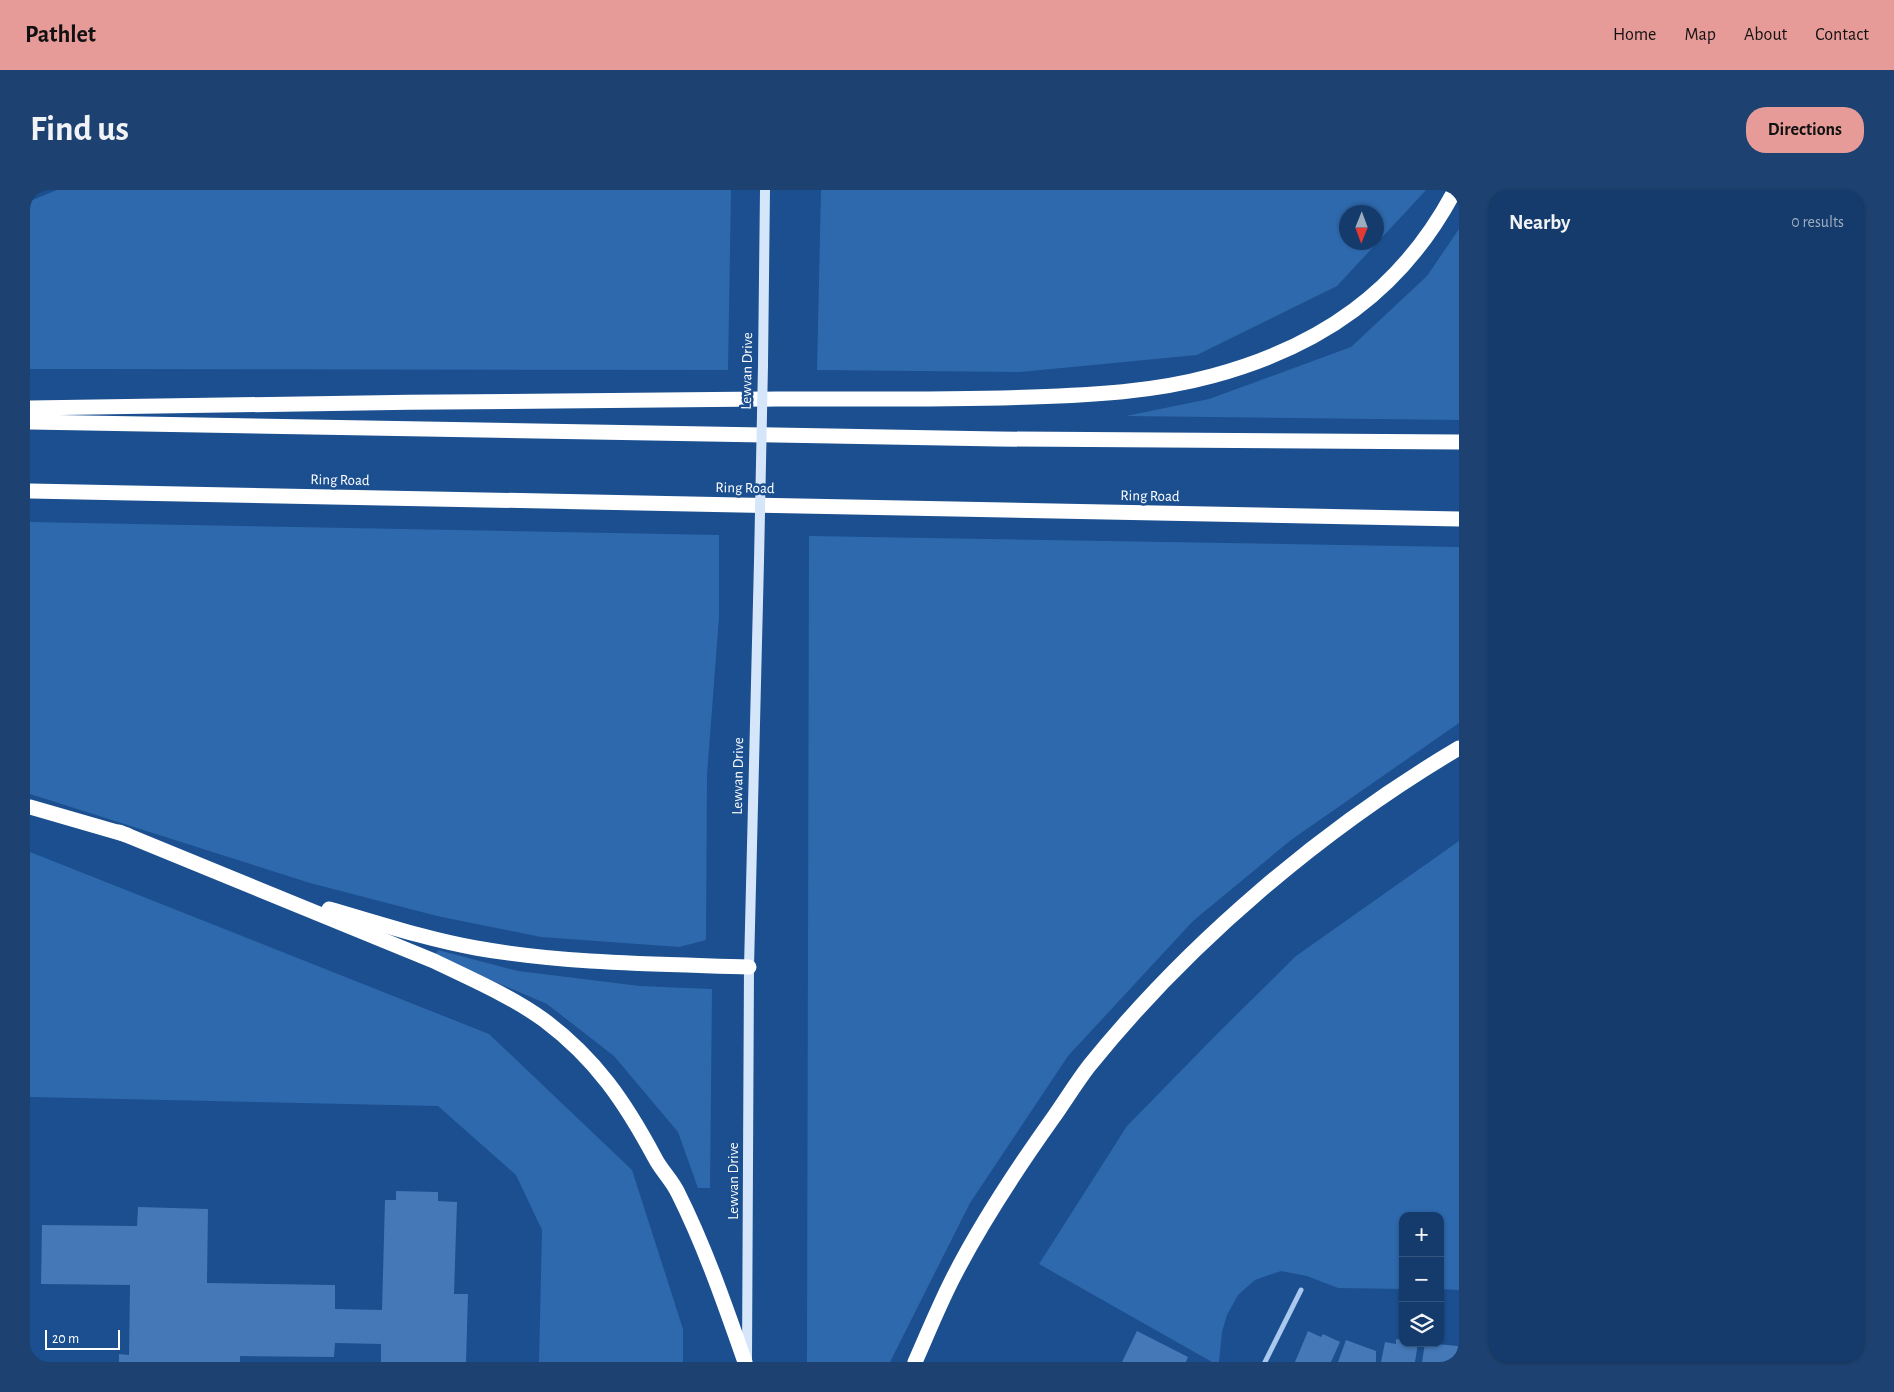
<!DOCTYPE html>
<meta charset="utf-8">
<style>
:root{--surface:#143b6b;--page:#1d4271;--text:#f1f3f6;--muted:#9dadc1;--line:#33557e;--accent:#e69b98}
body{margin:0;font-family:"Alegreya Sans",sans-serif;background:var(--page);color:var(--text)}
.controls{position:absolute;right:15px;bottom:15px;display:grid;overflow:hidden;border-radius:10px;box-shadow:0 1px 4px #0004}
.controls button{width:45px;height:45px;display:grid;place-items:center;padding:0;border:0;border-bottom:1px solid var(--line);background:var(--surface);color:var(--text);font:25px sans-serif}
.compass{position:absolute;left:1309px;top:15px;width:45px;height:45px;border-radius:50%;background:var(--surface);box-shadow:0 1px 4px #0004;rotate:181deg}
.scale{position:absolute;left:15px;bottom:12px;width:75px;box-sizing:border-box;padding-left:5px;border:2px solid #fff;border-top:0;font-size:14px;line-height:18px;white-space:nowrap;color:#fff;-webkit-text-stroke:4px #1b4f8f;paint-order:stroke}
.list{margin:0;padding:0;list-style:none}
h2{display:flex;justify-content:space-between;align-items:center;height:65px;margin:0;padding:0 20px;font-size:21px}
h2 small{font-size:16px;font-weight:400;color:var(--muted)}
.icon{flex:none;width:28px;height:28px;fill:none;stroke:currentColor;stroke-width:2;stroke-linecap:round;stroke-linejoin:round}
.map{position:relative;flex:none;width:1429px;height:1172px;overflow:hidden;border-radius:20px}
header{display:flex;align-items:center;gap:30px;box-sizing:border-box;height:70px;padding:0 25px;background:var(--accent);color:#111}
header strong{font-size:24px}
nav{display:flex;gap:28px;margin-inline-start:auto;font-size:18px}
.intro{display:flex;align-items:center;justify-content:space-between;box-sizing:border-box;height:120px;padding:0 30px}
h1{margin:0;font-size:35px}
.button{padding:12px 22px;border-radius:20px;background:var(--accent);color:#111;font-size:18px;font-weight:700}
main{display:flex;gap:30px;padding:0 30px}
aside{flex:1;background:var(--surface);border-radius:20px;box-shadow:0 1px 4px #0004}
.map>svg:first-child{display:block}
.green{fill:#2e69ad;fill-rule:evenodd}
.building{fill:#4478b7}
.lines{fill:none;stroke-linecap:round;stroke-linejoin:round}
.minor{stroke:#a9c9ee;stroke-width:5}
.secondary{stroke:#d6e6fa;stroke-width:10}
.motorway{stroke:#fff;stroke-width:15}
.secondary-bridge{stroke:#d6e6fa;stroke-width:10}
.labels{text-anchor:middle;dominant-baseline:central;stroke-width:5;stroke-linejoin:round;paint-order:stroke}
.street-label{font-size:15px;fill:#fff;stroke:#1b4f8f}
</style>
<header>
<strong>Pathlet</strong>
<nav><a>Home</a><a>Map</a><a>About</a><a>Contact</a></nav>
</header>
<div class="intro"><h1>Find us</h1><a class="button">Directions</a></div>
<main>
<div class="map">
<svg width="1429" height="1172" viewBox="0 0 1429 1172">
<rect width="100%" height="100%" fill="#1b4f8f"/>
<g class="green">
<polygon points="27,0 701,0 698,180 0,179 0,11"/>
<path d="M791,0h605l-89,96 -140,69 -177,17 -203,-2zM1316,22h30v30h-30z"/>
<polygon points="1429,39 1429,230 1096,226 1179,209 1321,157 1397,86"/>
<polygon points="0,332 689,345 689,427 677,585 676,750 649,757 511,747 407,726 280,693 0,604"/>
<polygon points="779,346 1429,357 1429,533 1261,650 1163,731 1038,866 940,1013 860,1172 777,1172"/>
<polygon points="1429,651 1429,1100 1410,1099 1410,1026 1373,1026 1373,1099 1308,1098 1277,1086 1251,1081 1225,1090 1208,1105 1197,1125 1192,1142 1189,1172 1182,1172 1009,1074 1097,936 1188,843 1266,766"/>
<polygon points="0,662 459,844 602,980 653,1139 653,1172 509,1172 512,1040 486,985 408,916 0,907"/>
<polygon points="408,760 488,781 610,796 682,799 680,998 668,998 648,942 584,866 517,814 405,766"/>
</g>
<g class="building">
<polygon points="366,1001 408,1002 408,1011 427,1012 424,1104 438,1104 436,1172 351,1172 351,1154 305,1153 304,1167 210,1166 210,1172 89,1172 89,1164 99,1165 100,1095 11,1094 12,1035 107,1036 108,1017 178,1019 177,1093 305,1095 305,1119 352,1120 355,1010 366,1010"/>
<polygon points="1107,1141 1158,1167 1156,1172 1092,1172"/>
<polygon points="1278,1141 1291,1147 1293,1144 1310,1152 1301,1172 1265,1172"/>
<polygon points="1366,1149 1373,1150 1373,1153 1388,1153 1385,1172 1351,1172 1355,1152 1366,1154"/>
<polygon points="1316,1150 1346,1161 1346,1172 1308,1172"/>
<polygon points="1395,1153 1428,1156 1426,1172 1392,1172"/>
</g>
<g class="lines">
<polyline class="minor" points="1235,1172 1271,1100"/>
<g class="secondary">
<polyline points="733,175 735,0"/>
<polyline points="717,1170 719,777 729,371"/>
</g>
<g class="motorway">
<path d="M0,218c249,-5 497,-7 746,-9 86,0 171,1 256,-2 61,-2 121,-5 180,-21 108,-29 190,-85 243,-186"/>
<polyline points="0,232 968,249 1429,252"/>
<polyline points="0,301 1429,329"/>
<polyline points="0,617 97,645"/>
<path d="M89,642l315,129c37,18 77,35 110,59 52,39 81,82 111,138 6,12 17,22 23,35 27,54 47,112 67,169"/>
<path d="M299,719c49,14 97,30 147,39 90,16 183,16 273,19"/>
<path d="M885,1172c12,-27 23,-54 36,-80 29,-58 65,-112 102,-164 12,-17 23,-35 36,-52 100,-124 233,-237 370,-318"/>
</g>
<polyline class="secondary-bridge" points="729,371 733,175"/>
</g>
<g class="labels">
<g class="street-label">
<text transform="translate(717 181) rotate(-89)">Lewvan Drive</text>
<text transform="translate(310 290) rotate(1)">Ring Road</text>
<text transform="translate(715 298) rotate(1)">Ring Road</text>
<text transform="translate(1120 306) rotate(1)">Ring Road</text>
<text transform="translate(708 586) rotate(-89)">Lewvan Drive</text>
<text transform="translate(703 991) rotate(-90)">Lewvan Drive</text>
</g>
</g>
</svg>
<div class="controls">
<button>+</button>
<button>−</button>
<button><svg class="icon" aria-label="layers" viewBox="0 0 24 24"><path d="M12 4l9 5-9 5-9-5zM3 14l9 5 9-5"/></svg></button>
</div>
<svg class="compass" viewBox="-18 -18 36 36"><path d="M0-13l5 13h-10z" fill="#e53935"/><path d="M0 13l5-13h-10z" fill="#9dadc1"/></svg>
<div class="scale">20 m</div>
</div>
<aside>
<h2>Nearby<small>0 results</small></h2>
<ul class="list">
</ul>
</aside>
</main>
